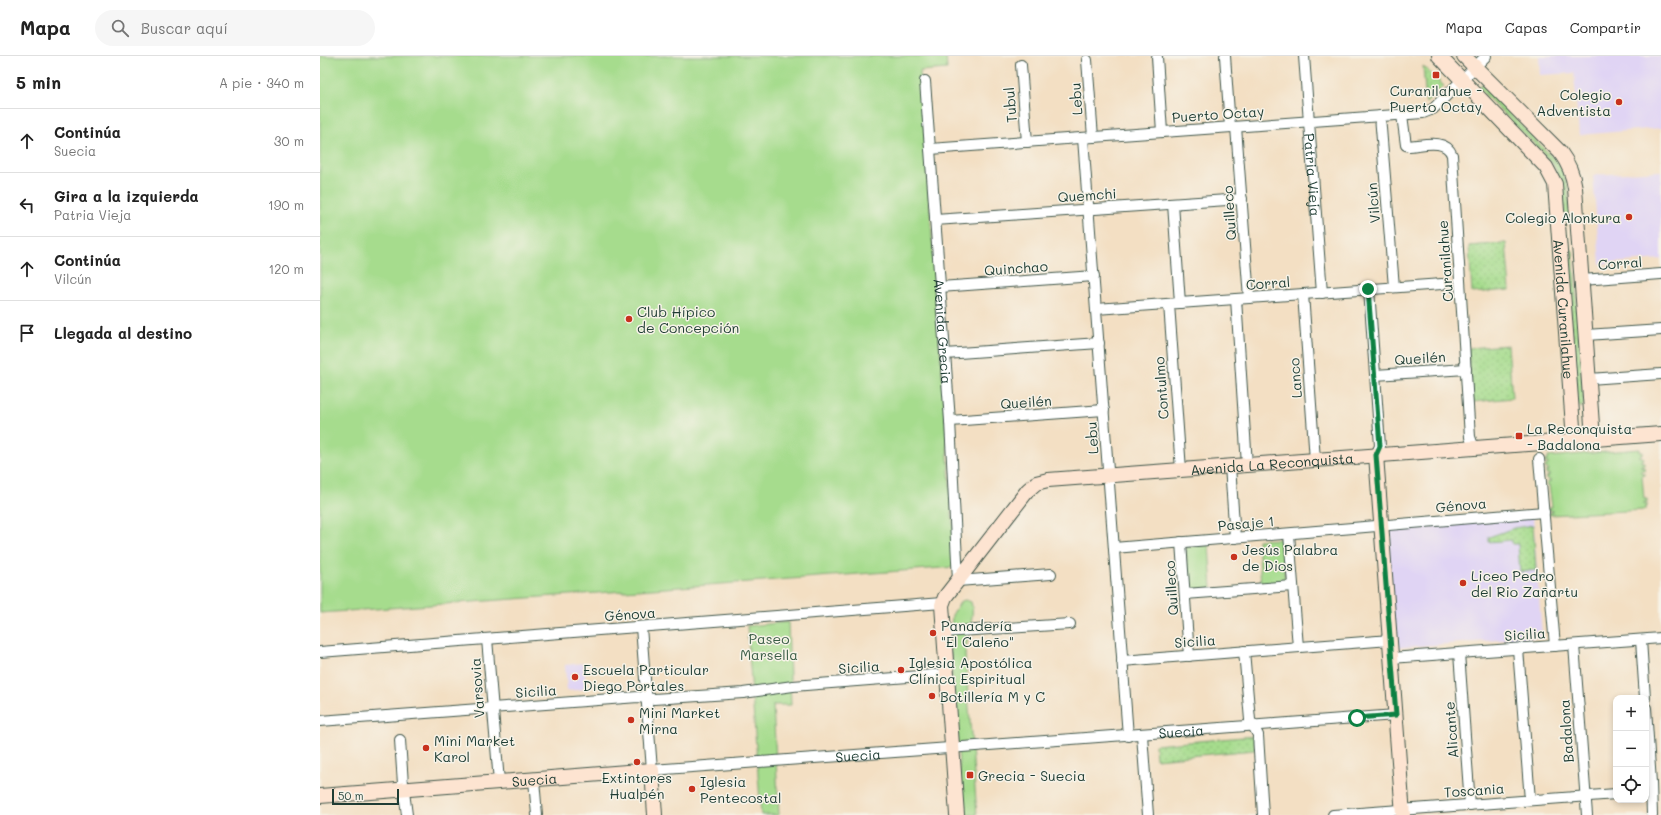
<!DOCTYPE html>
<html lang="es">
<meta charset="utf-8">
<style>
:root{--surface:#fff;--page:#f6f6f6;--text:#222;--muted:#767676;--line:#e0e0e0}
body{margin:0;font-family:Mali,sans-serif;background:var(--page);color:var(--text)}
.controls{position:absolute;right:12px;bottom:12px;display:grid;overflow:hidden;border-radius:8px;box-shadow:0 2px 6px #0003}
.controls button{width:36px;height:36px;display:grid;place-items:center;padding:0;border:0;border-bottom:1px solid var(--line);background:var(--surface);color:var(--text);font:20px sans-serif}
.scale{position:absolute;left:12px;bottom:10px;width:67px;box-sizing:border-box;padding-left:4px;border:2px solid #1f3d34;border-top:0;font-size:11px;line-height:14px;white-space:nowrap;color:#1f3d34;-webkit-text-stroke:3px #f7f3e8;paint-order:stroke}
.stop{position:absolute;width:12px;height:12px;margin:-9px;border:3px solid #0b8043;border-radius:50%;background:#fff}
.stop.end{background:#0b8043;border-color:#fff;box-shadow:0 1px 4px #0008}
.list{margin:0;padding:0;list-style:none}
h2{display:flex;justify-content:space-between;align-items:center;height:52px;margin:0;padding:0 16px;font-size:17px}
h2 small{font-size:13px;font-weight:400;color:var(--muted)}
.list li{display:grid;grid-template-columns:26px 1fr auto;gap:12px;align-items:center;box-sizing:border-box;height:64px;padding:0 16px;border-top:1px solid var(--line)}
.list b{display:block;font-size:15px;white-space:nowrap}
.list p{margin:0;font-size:13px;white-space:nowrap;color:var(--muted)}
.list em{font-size:13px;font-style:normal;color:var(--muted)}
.icon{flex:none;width:22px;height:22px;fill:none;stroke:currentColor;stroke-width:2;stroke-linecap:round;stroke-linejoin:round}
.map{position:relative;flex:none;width:1341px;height:759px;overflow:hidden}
header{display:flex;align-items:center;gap:24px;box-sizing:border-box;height:56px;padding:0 20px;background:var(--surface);border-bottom:1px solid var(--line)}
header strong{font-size:19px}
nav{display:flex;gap:22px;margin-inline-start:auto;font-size:14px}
.search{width:280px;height:36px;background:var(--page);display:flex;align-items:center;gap:10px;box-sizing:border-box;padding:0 14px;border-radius:22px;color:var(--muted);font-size:15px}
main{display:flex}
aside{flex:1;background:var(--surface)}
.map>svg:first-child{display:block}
.built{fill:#e0d4f4}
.grass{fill:url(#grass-dots);stroke:#628c60}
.green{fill:#a6dc8d;stroke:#628c60}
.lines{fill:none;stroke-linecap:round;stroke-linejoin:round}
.street-casing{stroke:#3f5549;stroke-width:12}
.secondary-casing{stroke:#3f5549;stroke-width:16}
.street{stroke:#fff;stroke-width:10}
.secondary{stroke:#fde4d1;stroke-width:14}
.route{stroke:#0b8043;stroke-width:5}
.poi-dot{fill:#c8321e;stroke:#f7f3e8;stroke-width:1.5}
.labels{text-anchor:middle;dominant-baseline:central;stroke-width:3;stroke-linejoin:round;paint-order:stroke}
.poi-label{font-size:14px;fill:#1f3d34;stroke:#f7f3e8;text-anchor:start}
.street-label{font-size:14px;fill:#1f3d34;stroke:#f7f3e8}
.park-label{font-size:14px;fill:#3a5d46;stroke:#f7f3e8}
</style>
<header>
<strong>Mapa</strong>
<div class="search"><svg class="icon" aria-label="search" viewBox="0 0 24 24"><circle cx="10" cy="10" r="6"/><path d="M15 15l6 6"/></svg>Buscar aquí</div>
<nav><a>Mapa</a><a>Capas</a><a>Compartir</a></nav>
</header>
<main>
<aside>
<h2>5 min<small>A pie · 340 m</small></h2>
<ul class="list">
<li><svg class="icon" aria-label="ahead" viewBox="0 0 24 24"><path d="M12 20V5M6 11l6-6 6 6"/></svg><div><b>Continúa</b><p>Suecia</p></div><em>30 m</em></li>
<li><svg class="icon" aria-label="left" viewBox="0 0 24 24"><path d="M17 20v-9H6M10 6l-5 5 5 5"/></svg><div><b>Gira a la izquierda</b><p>Patria Vieja</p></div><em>190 m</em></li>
<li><svg class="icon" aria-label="ahead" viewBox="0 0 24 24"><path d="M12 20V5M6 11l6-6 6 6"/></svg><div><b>Continúa</b><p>Vilcún</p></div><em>120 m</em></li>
<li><svg class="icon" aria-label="arrive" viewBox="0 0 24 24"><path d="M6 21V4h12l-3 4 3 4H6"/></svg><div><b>Llegada al destino</b></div></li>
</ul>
</aside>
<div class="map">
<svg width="1341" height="759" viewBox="0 0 1341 759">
<defs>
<pattern id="grass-dots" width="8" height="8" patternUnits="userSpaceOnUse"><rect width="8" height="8" fill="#a6dc8d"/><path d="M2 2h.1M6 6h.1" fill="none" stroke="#8ebe7a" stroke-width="1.8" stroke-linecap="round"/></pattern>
</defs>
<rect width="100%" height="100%" fill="#f7f3e8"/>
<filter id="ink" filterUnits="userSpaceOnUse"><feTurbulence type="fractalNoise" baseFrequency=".025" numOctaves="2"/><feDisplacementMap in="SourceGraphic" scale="8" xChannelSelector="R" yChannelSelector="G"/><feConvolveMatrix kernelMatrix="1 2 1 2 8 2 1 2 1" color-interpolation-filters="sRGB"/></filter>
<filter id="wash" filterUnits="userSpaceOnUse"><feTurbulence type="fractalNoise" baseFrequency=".012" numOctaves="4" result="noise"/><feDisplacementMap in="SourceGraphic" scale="16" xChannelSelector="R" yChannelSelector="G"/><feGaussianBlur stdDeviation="0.9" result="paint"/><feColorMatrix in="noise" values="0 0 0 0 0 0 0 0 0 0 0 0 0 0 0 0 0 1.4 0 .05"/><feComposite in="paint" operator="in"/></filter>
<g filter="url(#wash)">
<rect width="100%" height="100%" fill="#f3dfc3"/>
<g class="built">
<polygon points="1219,0 1341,0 1341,72 1259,79 1254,17 1220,19"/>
<polygon points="1341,115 1341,203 1280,208 1273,119"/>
<polygon points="1213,460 1222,581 1073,592 1065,473"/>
<polygon points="264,607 266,633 247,635 245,609"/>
</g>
<g class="grass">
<polygon points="1103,10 1124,30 1106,47"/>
<path d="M1161,28l79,81 8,21 2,34 -4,2 -1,-2c-2,-23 0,-40 -15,-60l-72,-72z"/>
<polygon points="1186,187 1190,234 1152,237 1149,190"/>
<polygon points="1249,193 1253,195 1264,348 1261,352 1258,349 1246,195"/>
<polygon points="1188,289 1192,342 1153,346 1148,292"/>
<polygon points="1213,469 1216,514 1200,516 1198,488 1192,488 1192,484 1169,486 1169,481 1194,472"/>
<polygon points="934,680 935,694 836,703 835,689"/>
</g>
<g class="green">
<polygon points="0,0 626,0 627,13 600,15 636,511 0,557"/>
<polygon points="1320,393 1320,396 1323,396 1323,398 1320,399 1320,401 1323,401 1324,403 1321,404 1321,406 1324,406 1324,409 1321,409 1321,412 1324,411 1325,414 1322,414 1322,417 1325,417 1325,419 1322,420 1324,443 1327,443 1327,446 1324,446 1324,448 1327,448 1327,451 1325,451 1325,454 1230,459 1229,457 1232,456 1232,454 1229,454 1229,451 1232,451 1229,429 1227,429 1227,426 1230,426 1230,424 1226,423 1226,421 1229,420 1229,418 1226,418 1226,415 1229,415 1228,412 1226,413 1225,410 1228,409 1228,407 1225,407 1225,405 1228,404 1228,401"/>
<polygon points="962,483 965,527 941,529 938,484"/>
<polygon points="889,489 892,533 870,535 868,532 866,491"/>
<path d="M646,544l5,2c5,12 -5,38 -6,52l12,161h-14l-13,-167 2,-33 9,-14z"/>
<polygon points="468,566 471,649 453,649 459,759 441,759 427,570"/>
</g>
</g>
<g filter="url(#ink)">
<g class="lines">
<g class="street-casing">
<g id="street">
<polyline points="905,0 910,71"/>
<path id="s1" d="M984,0l18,237"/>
<polyline points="837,1 842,76"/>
<polyline points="767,4 773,81"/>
<polyline points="701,9 707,86"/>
<path id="s2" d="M605,25l25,340 8,160 93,-7"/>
<path d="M1082,59l4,30 3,1c14,-1 37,-8 43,9l18,282 4,11"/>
<polyline points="1060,60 1074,231"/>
<polyline points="916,71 929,242"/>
<polyline points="763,82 808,680"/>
<polyline points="610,93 1103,57 1113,53 1166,0"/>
<polyline points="853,148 860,247"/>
<polyline points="615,164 922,143"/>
<polyline points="1262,224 1341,218"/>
<polyline points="620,231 774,220"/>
<polyline points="1049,233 1060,390 1056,399"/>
<polyline points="983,238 995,404"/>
<polyline points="916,243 927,409"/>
<polyline points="849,248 861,414"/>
<polyline points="776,253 1122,228"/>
<polyline points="1266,279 1341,274"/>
<polyline points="625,298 779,287"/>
<polyline points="1055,319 1146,313"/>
<polyline points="1269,323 1341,318"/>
<polyline points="630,365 784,354"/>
<polyline points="1219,403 1235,590"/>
<polyline points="910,410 915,482"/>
<polyline points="969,478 978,591"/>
<polyline points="861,486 869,600"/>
<polyline points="794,492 1224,456"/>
<polyline points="865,538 973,530"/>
<path id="s3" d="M321,571l11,143 744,-55"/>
<polyline points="623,576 750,568"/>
<polyline points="167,583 179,726"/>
<polyline points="1321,584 1325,642"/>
<polyline points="1254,589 1267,759"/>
<polyline points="1198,593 1210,744"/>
<polyline points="924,595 930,664 938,679 943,759"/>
<polyline points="0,596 622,547"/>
<polyline points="1139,597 1150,749"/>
<polyline points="1071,602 1341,582"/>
<polyline points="802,605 1070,584"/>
<polyline points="1326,652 1331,727 1332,759"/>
<polyline points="0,665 318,641 334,643 423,637 473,630 626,618"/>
<polyline points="822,679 828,759"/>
<polyline points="80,684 83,728 87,759"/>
<polyline points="214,724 217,759"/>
<polyline points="1013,759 1296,738"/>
</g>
</g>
<g class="secondary-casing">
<g id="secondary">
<path id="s4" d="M1119,0l107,111 9,17 19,256"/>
<path d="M1144,0l96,96c9,12 13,22 15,36l18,251"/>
<polyline points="1056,399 1083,759"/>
<path id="s5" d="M0,740l332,-26 3,45"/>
<path id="s6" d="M637,759l-15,-210 3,-8 83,-107 8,-7 12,-3 613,-46"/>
</g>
</g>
<use href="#street" class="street"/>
<use href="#secondary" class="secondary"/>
</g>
</g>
<g class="lines" filter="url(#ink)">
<polyline class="route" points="1037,662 1076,659 1056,399 1060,390 1048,233"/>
</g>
<g class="poi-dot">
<rect x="1112" y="15" width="8" height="8" rx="2"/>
<circle cx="1299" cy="46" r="4"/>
<circle cx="1309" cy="161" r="4"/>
<circle cx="309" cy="263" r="4"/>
<rect x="1195" y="376" width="8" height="8" rx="2"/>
<circle cx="914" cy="501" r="4"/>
<circle cx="1143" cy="527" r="4"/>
<circle cx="613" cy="577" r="4"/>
<circle cx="581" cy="614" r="4"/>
<circle cx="255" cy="621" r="4"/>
<circle cx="612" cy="640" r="4"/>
<circle cx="311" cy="664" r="4"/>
<circle cx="106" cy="692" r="4"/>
<circle cx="317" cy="706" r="4"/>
<rect x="646" y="715" width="8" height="8" rx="2"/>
<circle cx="372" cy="733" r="4"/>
</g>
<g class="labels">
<g class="poi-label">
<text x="1116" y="34" text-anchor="middle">Curanilahue -<tspan x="1116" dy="16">Puerto Octay</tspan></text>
<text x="1291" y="38" text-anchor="end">Colegio<tspan x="1291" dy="16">Adventista</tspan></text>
<text x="1301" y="161" text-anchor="end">Colegio Alonkura</text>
<text x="317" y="255">Club Hípico<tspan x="317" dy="16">de Concepción</tspan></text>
<text x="1207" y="372">La Reconquista<tspan x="1207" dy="16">- Badalona</tspan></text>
<text x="922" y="493">Jesús Palabra<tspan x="922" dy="16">de Dios</tspan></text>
<text x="1151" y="519">Liceo Pedro<tspan x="1151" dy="16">del Rio Zañartu</tspan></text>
<text x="621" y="569">Panadería<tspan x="621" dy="16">"El Caleño"</tspan></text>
<text x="589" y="606">Iglesia Apostólica<tspan x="589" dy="16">Clínica Espiritual</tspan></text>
<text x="263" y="613">Escuela Particular<tspan x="263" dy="16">Diego Portales</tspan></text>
<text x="620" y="640">Botillería M y C</text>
<text x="319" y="656">Mini Market<tspan x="319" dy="16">Mirna</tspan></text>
<text x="114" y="684">Mini Market<tspan x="114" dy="16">Karol</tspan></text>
<text x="658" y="719">Grecia - Suecia</text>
<text x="317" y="721" text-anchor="middle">Extintores<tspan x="317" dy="16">Hualpén</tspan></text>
<text x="380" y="725">Iglesia<tspan x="380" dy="16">Pentecostal</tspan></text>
</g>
<g class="street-label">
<text transform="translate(756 43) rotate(-94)">Lebu</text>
<text transform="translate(690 49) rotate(-95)">Tubul</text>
<text transform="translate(898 58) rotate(-4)">Puerto Octay</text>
<text stroke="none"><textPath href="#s1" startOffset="119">Patria Vieja</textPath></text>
<text transform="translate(767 139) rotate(-4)">Quemchi</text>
<text transform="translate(1053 147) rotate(-95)">Vilcún</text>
<text transform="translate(909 157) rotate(-94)">Quilleco</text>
<text transform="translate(1125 205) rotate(-94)">Curanilahue</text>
<text transform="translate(1300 207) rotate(-4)">Corral</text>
<text transform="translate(696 212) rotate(-4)">Quinchao</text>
<text transform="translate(948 227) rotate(-4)">Corral</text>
<text stroke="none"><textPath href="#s4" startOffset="299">Avenida Curanilahue</textPath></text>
<text stroke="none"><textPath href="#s2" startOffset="251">Avenida Grecia</textPath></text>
<text transform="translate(1100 302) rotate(-4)">Queilén</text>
<text transform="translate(975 322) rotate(-94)">Lanco</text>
<text transform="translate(841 332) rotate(-94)">Contulmo</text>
<text transform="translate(706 346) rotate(-4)">Queilén</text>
<text transform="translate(772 382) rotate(-94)">Lebu</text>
<text stroke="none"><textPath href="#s6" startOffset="602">Avenida La Reconquista</textPath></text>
<text transform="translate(1141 449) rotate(-5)">Génova</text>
<text transform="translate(926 467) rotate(-5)">Pasaje 1</text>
<text transform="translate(851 532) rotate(-94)">Quilleco</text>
<text transform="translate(310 558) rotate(-4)">Génova</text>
<text transform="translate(1205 578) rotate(-4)">Sicilia</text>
<text transform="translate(875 585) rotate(-4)">Sicilia</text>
<text transform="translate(539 611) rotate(-4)">Sicilia</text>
<text transform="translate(157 632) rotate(-94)">Varsovia</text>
<text transform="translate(216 635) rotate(-4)">Sicilia</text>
<text transform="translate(1131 674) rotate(-94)">Alicante</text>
<text transform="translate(1246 675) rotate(-94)">Badalona</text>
<text stroke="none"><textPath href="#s3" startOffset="674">Suecia</textPath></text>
<text stroke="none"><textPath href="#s3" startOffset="350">Suecia</textPath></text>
<text stroke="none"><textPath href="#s5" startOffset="215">Suecia</textPath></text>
<text transform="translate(1154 734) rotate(-4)">Toscania</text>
</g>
<g class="park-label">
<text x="449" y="582">Paseo<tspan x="449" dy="16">Marsella</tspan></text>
</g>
</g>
</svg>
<div class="controls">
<button>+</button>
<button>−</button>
<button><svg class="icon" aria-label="locate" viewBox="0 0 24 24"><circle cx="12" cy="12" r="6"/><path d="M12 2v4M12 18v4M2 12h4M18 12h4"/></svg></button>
</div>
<div class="scale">50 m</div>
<div class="stop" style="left:1037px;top:662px"></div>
<div class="stop end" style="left:1048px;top:233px"></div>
</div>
</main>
